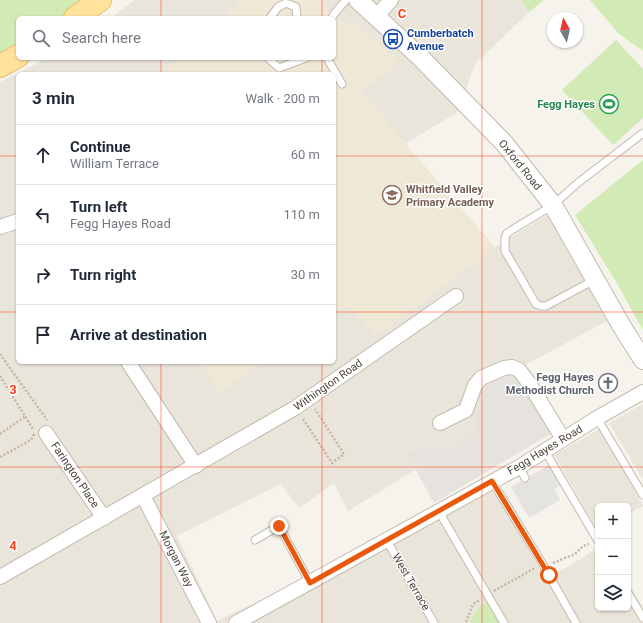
<!DOCTYPE html>
<meta charset="utf-8">
<style>
:root{--surface:#fff;--page:#f6f6f7;--text:#1f2937;--muted:#747a83;--line:#e0e1e3}
body{margin:0;font-family:Roboto,sans-serif;background:var(--page);color:var(--text)}
.controls{position:absolute;right:12px;bottom:12px;display:grid;overflow:hidden;border-radius:6px;box-shadow:0 1px 3px #0004}
.controls button{width:36px;height:36px;display:grid;place-items:center;padding:0;border:0;border-bottom:1px solid var(--line);background:var(--surface);color:var(--text);font:20px sans-serif}
.compass{position:absolute;left:547px;top:12px;width:36px;height:36px;border-radius:50%;background:var(--surface);box-shadow:0 1px 3px #0004;rotate:352deg}
.stop{position:absolute;width:12px;height:12px;margin:-9px;border:3px solid #ea580c;border-radius:50%;background:#fff}
.stop.end{background:#ea580c;border-color:#fff;box-shadow:0 1px 4px #0008}
.list{margin:0;padding:0;list-style:none}
h2{display:flex;justify-content:space-between;align-items:center;height:52px;margin:0;padding:0 16px;font-size:17px}
h2 small{font-size:13px;font-weight:400;color:var(--muted)}
.list li{display:grid;grid-template-columns:26px 1fr auto;gap:12px;align-items:center;box-sizing:border-box;height:60px;padding:0 16px;border-top:1px solid var(--line)}
.list b{display:block;font-size:15px;white-space:nowrap}
.list p{margin:0;font-size:13px;white-space:nowrap;color:var(--muted)}
.list em{font-size:13px;font-style:normal;color:var(--muted)}
.icon{flex:none;width:22px;height:22px;fill:none;stroke:currentColor;stroke-width:2;stroke-linecap:round;stroke-linejoin:round}
.map{position:relative;flex:none;width:643px;height:623px;overflow:hidden}
.search{position:absolute;background:var(--surface);box-shadow:0 1px 3px #0004;left:16px;top:16px;width:320px;height:44px;display:flex;align-items:center;gap:10px;box-sizing:border-box;padding:0 14px;border-radius:6px;color:var(--muted);font-size:15px}
.panel{position:absolute;background:var(--surface);box-shadow:0 1px 3px #0004;left:16px;top:72px;width:320px;height:292px;border-radius:6px}
.map>svg:first-child{display:block}
.residential{fill:#eae5da}
.industrial{fill:#e6e2dd}
.education{fill:#efe8d6}
.green{fill:#d2eab5}
.parking{fill:#e5e3e0}
.lines{fill:none;stroke-linecap:round;stroke-linejoin:round}
.service-casing{stroke:#c2bbae;stroke-width:9}
.minor-casing{stroke:#c2bbae;stroke-width:16}
.tertiary-casing{stroke:#c2bbae;stroke-width:20}
.primary-casing{stroke:#e6c16a;stroke-width:24}
.path{stroke:#c4b79f;stroke-width:2.5;stroke-dasharray:2 2;stroke-linecap:butt}
.service{stroke:#fff;stroke-width:7}
.minor{stroke:#fff;stroke-width:14}
.tertiary{stroke:#fff;stroke-width:18}
.primary{stroke:#ffe39c;stroke-width:22}
.route{stroke:#ea580c;stroke-width:5}
.grid{fill:none;stroke:#fc3f1d;stroke-width:1;stroke-opacity:0.55}
.labels{text-anchor:middle;dominant-baseline:central;stroke-width:3;stroke-linejoin:round;paint-order:stroke}
.transit-label{font-size:11px;font-weight:bold;fill:#164399;stroke:#fff;text-anchor:start}
.leisure-label{font-size:11px;font-weight:bold;fill:#27864d;stroke:#fff;text-anchor:end}
.street-label{font-size:11px;fill:#4b4439;stroke:#fff}
.education-label{font-size:11px;font-weight:bold;fill:#785e54;stroke:#fff;text-anchor:start}
.worship-label{font-size:11px;font-weight:bold;fill:#5b616d;stroke:#fff;text-anchor:end}
.grid-label{font-size:13px;text-anchor:middle;font-weight:bold;fill:#fc3f1d;stroke:#fff;stroke-width:3;stroke-linejoin:round;paint-order:stroke}
</style>
<div class="map">
<svg width="643" height="623" viewBox="0 0 643 623">
<rect width="100%" height="100%" fill="#f6f3ec"/>
<g class="residential">
<polygon points="135,0 240,0 224,18 111,18"/>
<polygon points="322,0 520,0 529,12 475,64 458,112 405,144 360,91 399,61 344,24 321,5"/>
<polygon points="47,58 185,58 159,74 18,74 18,362 200,362 220,391 263,362 334,362 334,314 348,305 375,336 495,247 547,215 607,321 525,365 494,374 480,392 474,431 460,446 406,451 415,470 348,511 334,483 299,508 281,484 177,536 217,621 492,489 546,580 598,548 598,608 628,608 628,582 643,608 643,623 0,623 0,82"/>
<polygon points="643,404 643,480 609,423"/>
<polygon points="601,428 643,506 628,514 628,506 598,506 597,529 554,455"/>
</g>
<polygon class="industrial" points="525,365 559,429 434,503 405,451 460,446 474,431 480,392 494,374"/>
<g class="education">
<polygon points="240,0 322,0 321,5 344,24 355,24 400,61 360,91 495,247 375,336 348,305 334,314 334,74 159,74 185,58 334,58 334,18 224,18"/>
<polygon points="200,362 263,362 220,392"/>
</g>
<g class="green">
<polygon points="0,0 100,0 75,18 18,18 18,56 0,66"/>
<polygon points="520,0 544,0 529,12"/>
<polygon points="590,0 643,0 643,51 619,34"/>
<polygon points="616,40 643,69 643,118 613,145 562,90"/>
<polygon points="643,160 643,330 615,280 575,215"/>
<polygon points="487,601 501,623 470,623 475,612"/>
</g>
<polygon class="parking" points="549,465 561,485 554,489 560,500 529,518 511,487"/>
<g class="lines">
<g class="service-casing">
<g id="service">
<polyline points="270,18 278,7 286,3 296,7 297,18"/>
<polyline points="332,18 334,14 346,0"/>
<polyline points="268,58 279,68 306,58"/>
<polyline points="327,58 342,84"/>
<polyline points="596,279 546,306 541,306 536,304 505,251 505,238 507,233 553,205 579,182 643,133"/>
<polyline points="597,418 643,495"/>
<polyline points="545,451 598,541"/>
<polyline points="519,467 525,478"/>
<polyline points="492,481 542,563 576,623"/>
<polyline points="438,510 504,623"/>
<polyline points="255,540 279,526 310,583"/>
<polyline points="387,541 434,623"/>
<polyline points="628,593 643,618"/>
</g>
</g>
<g class="minor-casing">
<g id="minor">
<polyline points="376,17 391,0"/>
<polyline points="0,227 18,221"/>
<polyline points="128,362 196,466"/>
<polyline points="440,423 466,410 475,385 481,378 504,368 512,367 519,370 529,383 563,439"/>
<polyline points="46,433 104,518"/>
<polyline points="143,496 209,623"/>
<polyline points="0,577 295,408 456,296"/>
<polyline points="236,623 519,467 597,418 643,392"/>
</g>
</g>
<g class="tertiary-casing">
<polyline id="tertiary" points="358,0 421,58 504,143 553,205 621,325 643,360"/>
</g>
<g class="primary-casing">
<g id="primary">
<polyline points="75,18 100,0"/>
<polyline points="0,66 18,56"/>
</g>
</g>
<g class="path">
<polyline points="0,354 47,420"/>
<polyline points="0,376 33,429"/>
<polyline points="303,419 332,463 344,454 315,409"/>
<polyline points="0,434 26,416"/>
<polyline points="0,457 31,440 34,434"/>
<polyline points="553,563 575,554 583,546 589,544"/>
<polyline points="494,591 535,568"/>
<polyline points="466,622 473,604 480,600"/>
</g>
<use href="#service" class="service"/>
<use href="#minor" class="minor"/>
<use href="#tertiary" class="tertiary"/>
<use href="#primary" class="primary"/>
</g>
<g class="lines">
<polyline class="route" points="279,526 310,583 492,481 549,575"/>
</g>
<path class="grid" d="M161,0v18M322,0v18M482,0v623M161,58v16M322,58v16M0,156h18M334,156h309M0,312h18M334,312h309M161,362v261M322,362v261M0,467h643"/>
<defs>
<g id="bus-ring" transform="scale(1)"><circle r="9.5" fill="#fff" stroke="#1a4fb4" stroke-width="1.5"/><path d="M-5-6H5V4H4V6H2V4H-2V6H-4V4H-5ZM-3.5-4V0h7V-4ZM-3.5 1.2v1.5H-2V1.2ZM2 1.2v1.5H3.5V1.2Z" fill="#1a4fb4"/></g>
<g id="stadium-ring" transform="scale(1)"><circle r="9.5" fill="#fff" stroke="#2e9e5b" stroke-width="1.5"/><path d="M0-5a6.5 5 0 1 0 0 10a6.5 5 0 1 0 0-10ZM-3.5-1.8h7v3.6h-7Z" fill="#2e9e5b"/></g>
<g id="school-ring" transform="scale(1)"><circle r="9.5" fill="#fff" stroke="#8d6e63" stroke-width="1.5"/><path d="M0-5L7-2L0 1L-7-2ZM-4 1L0 2.5L4 1V4Q0 6-4 4Z" fill="#8d6e63"/></g>
<g id="church-ring" transform="scale(1)"><circle r="9.5" fill="#fff" stroke="#6b7280" stroke-width="1.5"/><path d="M-1.2-6h2.4v3.5h3.3v2.4h-3.3V6h-2.4V-.1h-3.3v-2.4h3.3Z" fill="#6b7280"/></g>
</defs>
<g fill-rule="evenodd">
<use href="#bus-ring" x="393" y="39"/>
<use href="#stadium-ring" x="609" y="104"/>
<use href="#school-ring" x="392" y="195"/>
<use href="#church-ring" x="608" y="383"/>
</g>
<g class="labels">
<g class="transit-label">
<text x="407" y="33">Cumberbatch<tspan x="407" dy="13">Avenue</tspan></text>
</g>
<g class="leisure-label">
<text x="595" y="104">Fegg Hayes</text>
</g>
<g class="street-label">
<text transform="translate(520 165) rotate(51)">Oxford Road</text>
<text transform="translate(328 385) rotate(-35)">Withington Road</text>
<text transform="translate(545 450) rotate(-31)">Fegg Hayes Road</text>
<text transform="translate(75 475) rotate(56)">Farington Place</text>
<text transform="translate(176 559) rotate(63)">Morgan Way</text>
<text transform="translate(411 582) rotate(60)">West Terrace</text>
</g>
<g class="education-label">
<text x="406" y="189">Whitfield Valley<tspan x="406" dy="13">Primary Academy</tspan></text>
</g>
<g class="worship-label">
<text x="594" y="377">Fegg Hayes<tspan x="594" dy="13">Methodist Church</tspan></text>
</g>
</g>
<g class="grid-label">
<text x="402" y="18">C</text>
<text x="13" y="394">3</text>
<text x="13" y="550">4</text>
</g>
</svg>
<div class="controls">
<button>+</button>
<button>−</button>
<button><svg class="icon" aria-label="layers" viewBox="0 0 24 24"><path d="M12 4l9 5-9 5-9-5zM3 14l9 5 9-5"/></svg></button>
</div>
<svg class="compass" viewBox="-18 -18 36 36"><path d="M0-13l5 13h-10z" fill="#e53935"/><path d="M0 13l5-13h-10z" fill="#747a83"/></svg>
<div class="stop" style="left:549px;top:575px"></div>
<div class="stop end" style="left:279px;top:526px"></div>
<div class="search"><svg class="icon" aria-label="search" viewBox="0 0 24 24"><circle cx="10" cy="10" r="6"/><path d="M15 15l6 6"/></svg>Search here</div>
<section class="panel">
<h2>3 min<small>Walk · 200 m</small></h2>
<ul class="list">
<li><svg class="icon" aria-label="ahead" viewBox="0 0 24 24"><path d="M12 20V5M6 11l6-6 6 6"/></svg><div><b>Continue</b><p>William Terrace</p></div><em>60 m</em></li>
<li><svg class="icon" aria-label="left" viewBox="0 0 24 24"><path d="M17 20v-9H6M10 6l-5 5 5 5"/></svg><div><b>Turn left</b><p>Fegg Hayes Road</p></div><em>110 m</em></li>
<li><svg class="icon" aria-label="right" viewBox="0 0 24 24"><path d="M7 20v-9h11M14 6l5 5-5 5"/></svg><div><b>Turn right</b></div><em>30 m</em></li>
<li><svg class="icon" aria-label="arrive" viewBox="0 0 24 24"><path d="M6 21V4h12l-3 4 3 4H6"/></svg><div><b>Arrive at destination</b></div></li>
</ul>
</section>
</div>
